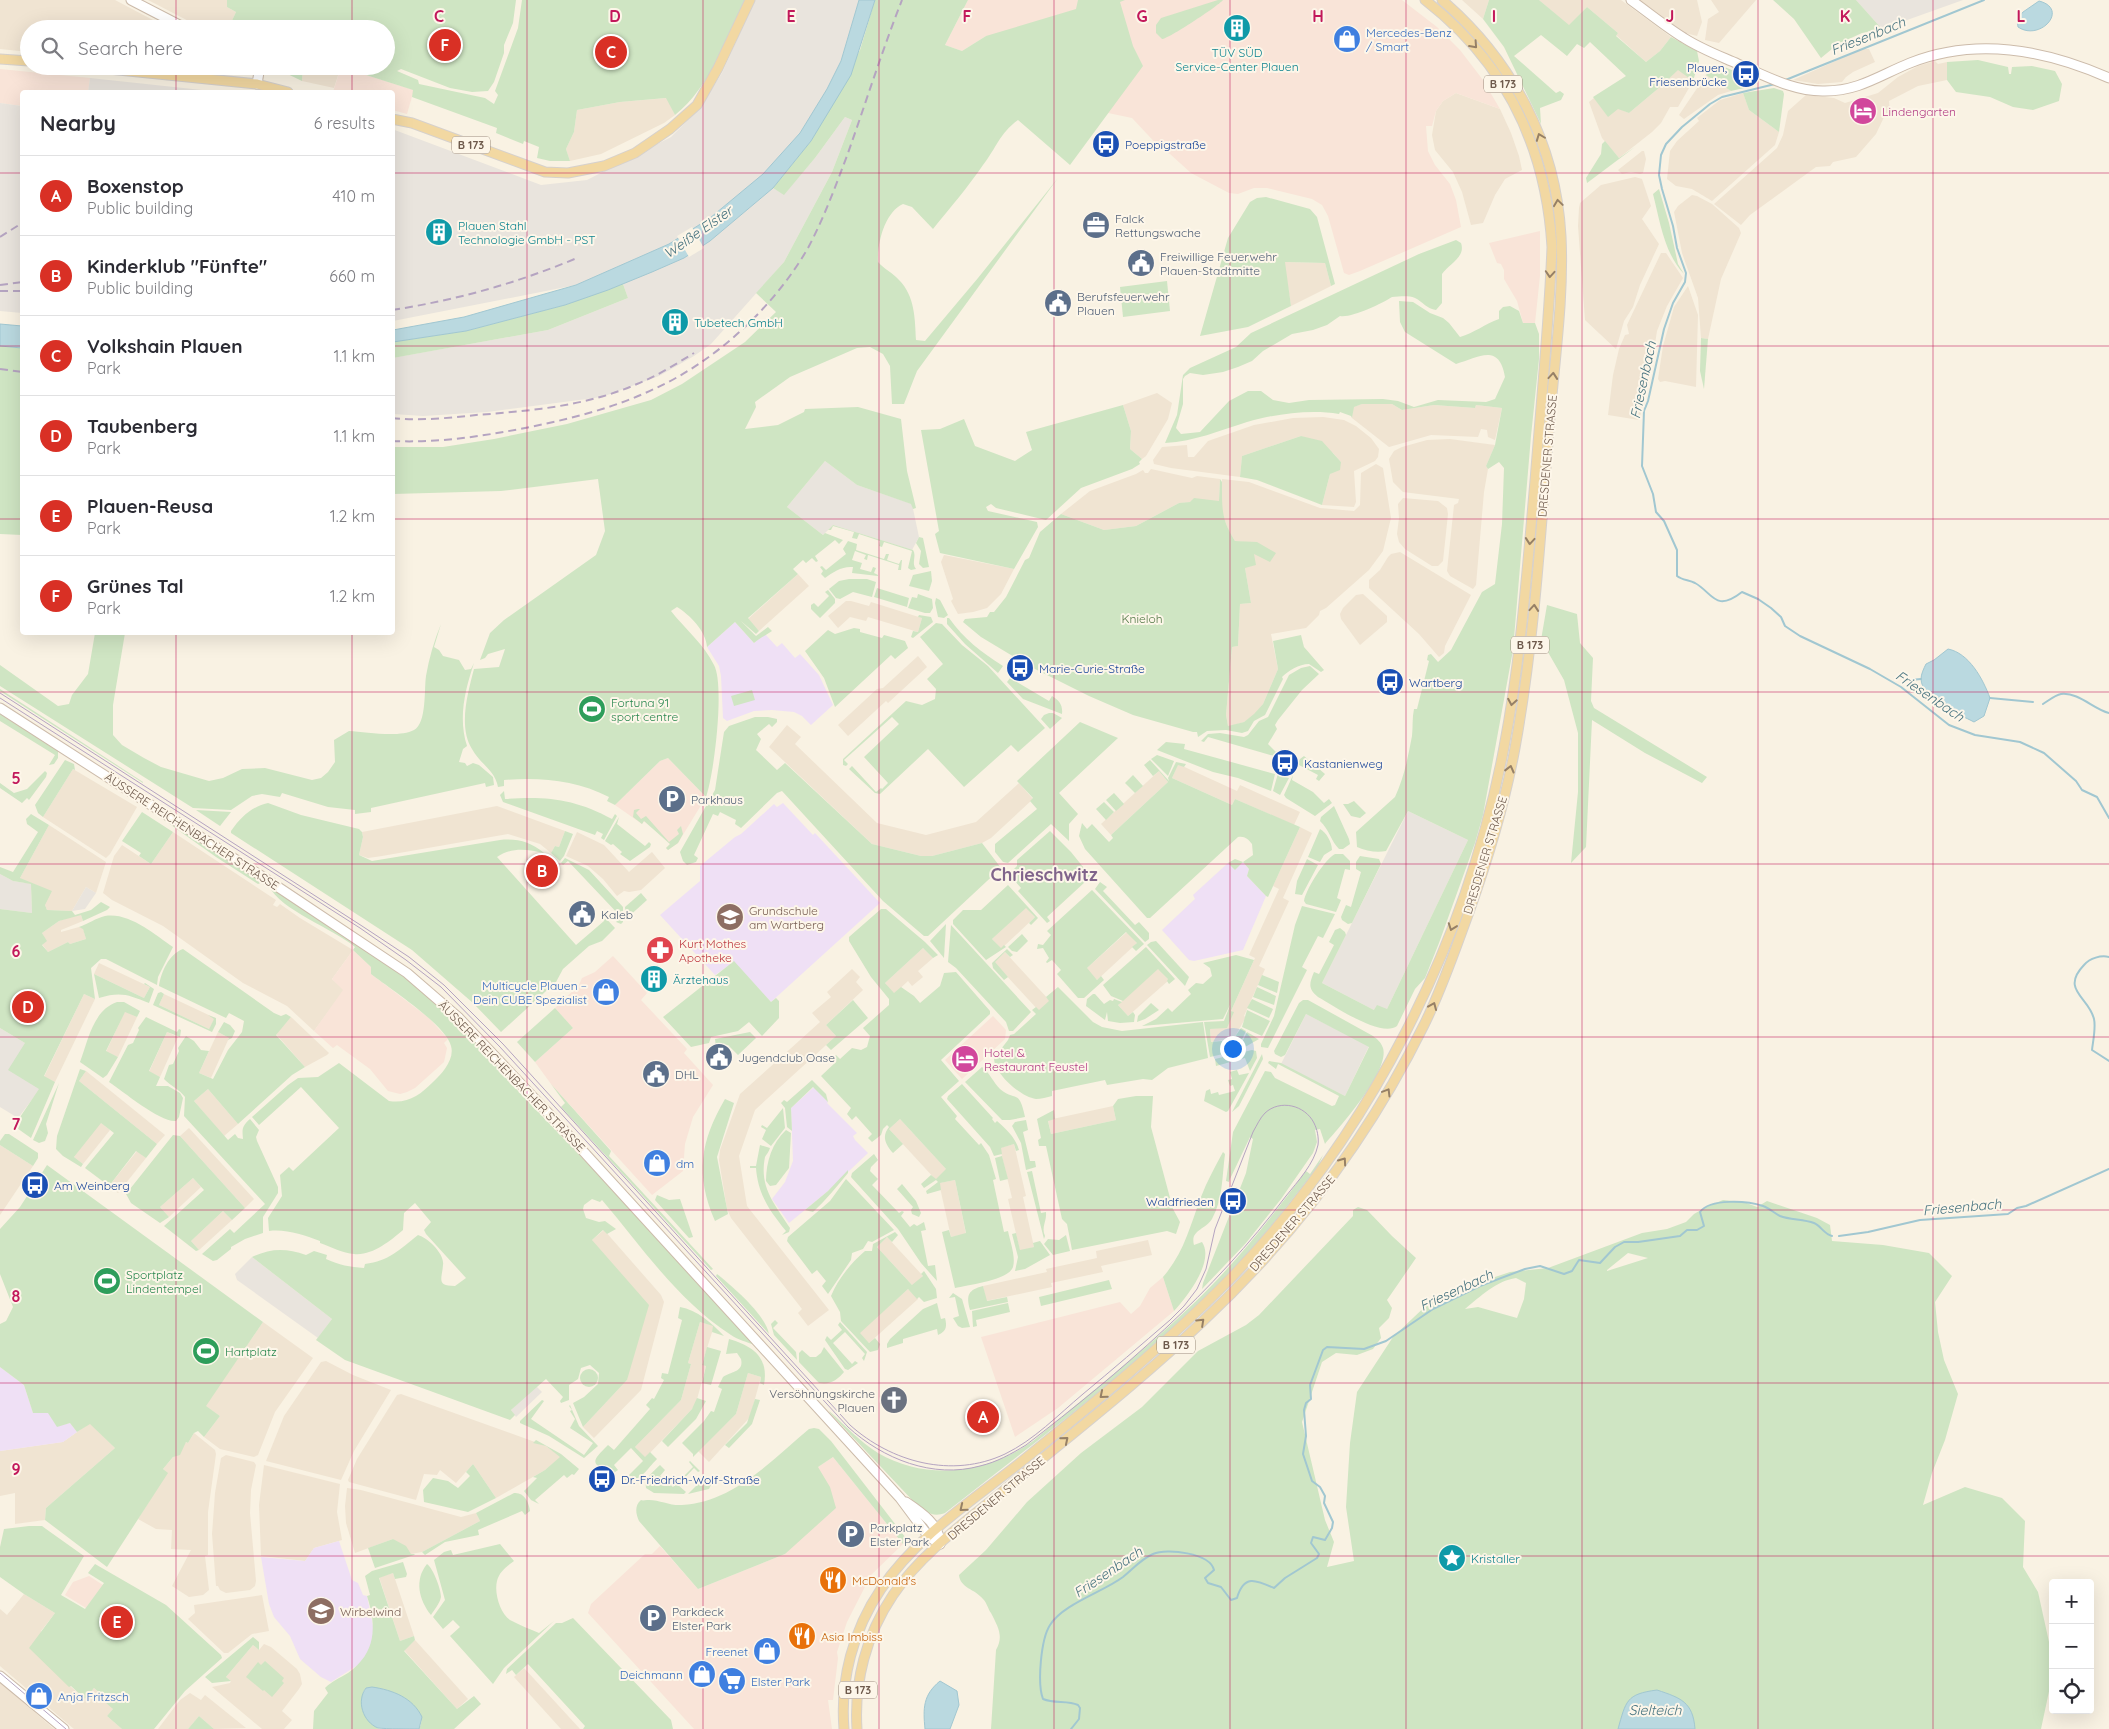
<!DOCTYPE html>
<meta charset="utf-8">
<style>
:root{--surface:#fff;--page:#f7f7f7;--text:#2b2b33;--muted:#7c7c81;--line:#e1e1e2;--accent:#d93025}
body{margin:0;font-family:Quicksand,sans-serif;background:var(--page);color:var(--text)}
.controls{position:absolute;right:15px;bottom:15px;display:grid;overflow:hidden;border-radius:5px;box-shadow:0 5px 20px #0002}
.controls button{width:45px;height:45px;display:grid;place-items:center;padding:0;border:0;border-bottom:1px solid var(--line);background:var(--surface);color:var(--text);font:25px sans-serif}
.you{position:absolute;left:1232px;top:1048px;width:18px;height:18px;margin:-12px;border:4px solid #fff;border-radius:50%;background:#1a73e8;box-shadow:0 0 0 8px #1a73e833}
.badge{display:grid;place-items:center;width:32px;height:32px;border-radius:50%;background:var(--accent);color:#fff;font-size:16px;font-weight:700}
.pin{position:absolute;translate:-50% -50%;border:2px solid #fff;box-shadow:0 1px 5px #0006}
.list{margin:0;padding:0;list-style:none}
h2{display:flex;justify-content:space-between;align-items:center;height:65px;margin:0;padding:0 20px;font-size:21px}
h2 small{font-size:16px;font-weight:400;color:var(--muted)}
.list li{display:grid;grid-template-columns:32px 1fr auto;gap:15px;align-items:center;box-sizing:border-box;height:80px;padding:0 20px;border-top:1px solid var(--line)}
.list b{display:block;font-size:19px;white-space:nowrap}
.list p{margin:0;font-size:16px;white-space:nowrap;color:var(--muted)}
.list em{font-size:16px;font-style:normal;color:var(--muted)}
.icon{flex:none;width:28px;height:28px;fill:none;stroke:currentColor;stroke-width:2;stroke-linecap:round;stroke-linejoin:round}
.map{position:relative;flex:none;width:2109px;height:1729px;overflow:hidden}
.search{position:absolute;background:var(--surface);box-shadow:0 5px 20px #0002;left:20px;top:20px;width:375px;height:55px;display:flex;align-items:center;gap:12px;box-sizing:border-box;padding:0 18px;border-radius:28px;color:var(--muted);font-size:19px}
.panel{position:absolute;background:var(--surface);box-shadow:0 5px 20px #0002;left:20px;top:90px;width:375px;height:545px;border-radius:5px}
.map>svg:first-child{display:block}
.residential{fill:#f0e4d2}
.commercial{fill:#f9e4d8}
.industrial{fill:#e9e4dd}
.education{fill:#efe0f5}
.green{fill:#cfe5c3;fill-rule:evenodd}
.water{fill:#bad9e0;stroke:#a1c7d1}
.pier{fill:#f9f2e3}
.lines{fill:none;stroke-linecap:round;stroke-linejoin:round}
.stream{stroke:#a1c7d1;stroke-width:2}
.secondary-casing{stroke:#cba;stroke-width:11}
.primary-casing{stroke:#d6d1cd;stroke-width:11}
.secondary{stroke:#fff;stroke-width:9}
.primary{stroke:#f2d8a2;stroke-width:9}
.tram{stroke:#b5a4c1;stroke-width:1}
.rail{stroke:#b5a4c1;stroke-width:2;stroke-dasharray:8 5;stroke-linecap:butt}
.oneway{stroke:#968066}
.grid{fill:none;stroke:#c2185b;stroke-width:1;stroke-opacity:0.55}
.labels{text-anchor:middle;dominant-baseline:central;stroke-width:4;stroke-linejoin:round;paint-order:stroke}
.shield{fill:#fdf6e9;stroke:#99897b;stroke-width:1}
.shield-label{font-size:11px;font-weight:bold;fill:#6e5a4c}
.shop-label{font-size:12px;fill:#366cbe;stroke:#fdf6e9;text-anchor:start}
.culture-label{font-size:12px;fill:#0d838f;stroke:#fdf6e9;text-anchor:start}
.transit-label{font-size:12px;fill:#164399;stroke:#fdf6e9;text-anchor:start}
.hotel-label{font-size:12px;fill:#b23c85;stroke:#fdf6e9;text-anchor:start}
.service-label{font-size:12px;fill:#4e5e75;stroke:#fdf6e9;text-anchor:start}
.street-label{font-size:12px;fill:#6e5a4c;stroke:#fdf6e9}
.park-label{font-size:12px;fill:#547948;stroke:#fdf6e9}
.leisure-label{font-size:12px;fill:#27864d;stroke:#fdf6e9;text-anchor:start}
.education-label{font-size:12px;fill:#785e54;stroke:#fdf6e9;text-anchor:start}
.health-label{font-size:12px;fill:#be3a42;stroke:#fdf6e9;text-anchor:start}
.worship-label{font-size:12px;fill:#5b616d;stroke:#fdf6e9;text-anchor:end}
.food-label{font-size:12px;fill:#c56008;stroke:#fdf6e9;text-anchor:start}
.water-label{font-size:14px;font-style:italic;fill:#487480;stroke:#fdf6e9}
.district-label{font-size:18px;font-weight:bold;fill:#80648b;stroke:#fdf6e9}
.grid-label{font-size:16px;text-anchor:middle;font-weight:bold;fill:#c2185b;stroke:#fdf6e9;stroke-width:4;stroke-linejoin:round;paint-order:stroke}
</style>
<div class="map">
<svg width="2109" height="1729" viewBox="0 0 2109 1729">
<rect width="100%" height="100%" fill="#f9f2e3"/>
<g class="residential">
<polygon points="0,0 115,0 170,29 29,29 29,52 0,49"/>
<polygon points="148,0 227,0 227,7 236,12 228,29 204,29"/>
<polygon points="1462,0 1489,0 1483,19"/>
<polygon points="1539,0 1621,0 1671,37 1660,51 1646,62 1616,35 1618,33 1587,7 1569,26"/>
<polygon points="1639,0 1697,0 1702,22 1697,36 1681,32"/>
<polygon points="1711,0 1756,0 1719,43 1705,40 1708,19 1719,12"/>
<polygon points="1862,49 1869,49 1875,62 1853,72 1846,77 1842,82 1818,84 1793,80"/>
<polygon points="1935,61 1938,64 1947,62 1947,80 1918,86 1889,101 1890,112 1885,115 1876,134 1856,157 1833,162 1830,166 1816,167 1750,215 1741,225 1714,204 1777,148 1783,135 1788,111 1806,95 1834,98 1845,103 1878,93 1898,77 1918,66"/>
<polygon points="303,66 341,66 334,88 302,81"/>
<polygon points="1678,69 1693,81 1678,107 1670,107 1661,123 1652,132 1619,158 1602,138 1589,102 1594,98 1629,113 1660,87"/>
<polygon points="1706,75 1731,91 1718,95 1684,119 1679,115"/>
<polygon points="1456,93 1500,109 1511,133 1519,156 1522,170 1505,179 1495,195 1483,223 1471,225 1462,192 1453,172 1435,150 1432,135 1436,111 1443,101"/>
<polygon points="1743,93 1749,110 1779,132 1775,145 1712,201 1692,189 1676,186 1667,179 1670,151 1677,141 1699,121 1697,118 1720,100"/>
<polygon points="667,98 675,115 664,123 601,154 570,161 566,149 574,132 577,110 620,102"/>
<polygon points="1642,151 1644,151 1646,159 1643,173 1640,174 1631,172 1622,174 1618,170"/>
<polygon points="1635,177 1642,179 1651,206 1642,219 1659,244 1640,285 1633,307 1624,321 1616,349 1585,320 1578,226 1579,208 1580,203 1601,185"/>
<polygon points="1692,195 1697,196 1712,204 1739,228 1741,233 1721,279 1708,339 1701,338 1698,298 1682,253 1674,212 1678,206"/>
<polygon points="1661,253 1666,253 1683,278 1667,306 1657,331 1649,382 1639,420 1608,415 1613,375 1619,349 1625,335 1629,334 1627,325"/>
<polygon points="1284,262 1325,263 1331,286 1291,306"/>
<polygon points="1688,286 1698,315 1696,387 1665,381 1660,382 1658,379 1663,346 1674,307"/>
<polygon points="1157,393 1172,403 1168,419 1146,456 1142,459 1130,449 1131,431 1123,405"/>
<polygon points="1362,404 1392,404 1402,410 1434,405 1475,408 1476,405 1502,408 1495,440 1488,437 1487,430 1481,429 1478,437 1431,435 1389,447 1352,418 1353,407"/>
<polygon points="1323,417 1344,420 1356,426 1371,438 1379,449 1378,457 1375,461 1354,471 1356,502 1354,507 1322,505 1330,474 1341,462 1333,453 1301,436 1242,456 1240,477 1171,468 1154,464 1153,460 1162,447 1187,445 1188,457 1194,457 1208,441 1254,425 1293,418"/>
<polygon points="1450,439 1495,445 1486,466 1488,469 1484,492 1476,585 1473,589 1450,576 1447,571 1454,505 1458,503 1459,499 1403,492 1393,482 1389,459 1394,451 1402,447 1427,440"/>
<polygon points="1376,464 1383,468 1391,518 1383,551 1369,570 1326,608 1320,611 1319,615 1306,628 1271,634 1278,669 1263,704 1254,715 1244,722 1228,727 1226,715 1232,647 1238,646 1240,604 1251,603 1245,568 1245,542 1235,541 1228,530 1222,511 1222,479 1249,482 1320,508 1354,511 1360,505 1361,473"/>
<polygon points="1151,469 1192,478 1197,476 1220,479 1219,501 1179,503 1136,526 1104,530 1061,514 1090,491 1136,474 1143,470 1145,473 1148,473"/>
<polygon points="1403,498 1438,501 1447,508 1448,514 1443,561 1438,566 1432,566 1405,549 1399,542 1397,534 1399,518 1398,504"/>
<polygon points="1400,552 1471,595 1445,646 1444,653 1439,657 1419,634 1369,588 1369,580 1380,570 1388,557 1391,554"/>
<polygon points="944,555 1014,569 1001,594 987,608 973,612 958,614 951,601 953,599 941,562"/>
<polygon points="798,574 809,586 759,631 748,619"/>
<polygon points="1363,594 1387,616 1387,622 1360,645 1341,619 1340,614 1343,608 1356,595"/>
<polygon points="846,601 851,601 869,606 871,602 922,618 918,632 868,617 866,621 850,617 838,628 828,616"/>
<polygon points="918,656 927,667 888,703 886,701 848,736 838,725 877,689 883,688"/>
<polygon points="787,725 801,737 795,744 877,823 926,835 976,822 1019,783 1033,799 991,838 982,843 932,856 921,856 872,844 769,747"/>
<polygon points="1178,764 1237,791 1240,785 1300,812 1294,825 1235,799 1232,805 1172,778"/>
<polygon points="73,769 137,807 110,854 106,858 43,817"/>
<polygon points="1159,771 1168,782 1111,835 1101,824"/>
<polygon points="497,806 565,831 559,847 555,846 551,853 540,844 508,834 382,856 368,858 359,855 363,837 362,832"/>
<polygon points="49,825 106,862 96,893 86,887 72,911 47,910 45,905 20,878"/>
<polygon points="1300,827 1312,833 1283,898 1289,901 1259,966 1265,969 1244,1016 1246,1017 1234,1038 1211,1042 1210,1029 1227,1027 1233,1012 1231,1011 1255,958 1249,955 1279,889 1273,886"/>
<polygon points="173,832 276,900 273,905 277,907 280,904 300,918 353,950 332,979 344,990 314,1031 287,1006 243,983 163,926 112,900 103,893 114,856 122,845 151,864"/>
<polygon points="577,832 604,845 629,872 652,852 665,868 641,890 629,892 624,891 617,896 603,879 588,866 566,856"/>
<polygon points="1026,907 1035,917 1001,949 992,939"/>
<polygon points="75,915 81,915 83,921 61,930 61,932 79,927 83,928 86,939 70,944 68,942 48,952 42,944 46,941 42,933 59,921"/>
<polygon points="1127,932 1137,943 1097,980 1086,969"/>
<polygon points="923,948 933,958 918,971 923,977 912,986 908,981 894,994 885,983"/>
<polygon points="1005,952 1050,1001 1039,1011 994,962"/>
<polygon points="99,963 150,987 144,998 94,974"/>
<polygon points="1158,968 1169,980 1128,1016 1118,1005"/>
<polygon points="852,969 860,977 856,982 863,990 826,1025 836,1036 755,1110 739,1156 747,1206 829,1310 808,1326 798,1313 802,1309 731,1218 727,1209 719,1160 720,1150 740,1094 820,1022 812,1013 831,997 827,992"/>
<polygon points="84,994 95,999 55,1082 44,1077"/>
<polygon points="164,994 215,1018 209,1029 159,1005"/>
<polygon points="125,1011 137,1017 118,1057 106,1052"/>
<polygon points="291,1017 329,1053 327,1055 305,1067 276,1034"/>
<polygon points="167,1032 178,1037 160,1077 149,1072"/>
<polygon points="218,1032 229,1038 211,1078 199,1073"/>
<polygon points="86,1071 165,1135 157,1144 79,1081"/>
<polygon points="208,1089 238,1124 224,1136 194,1101"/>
<polygon points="1113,1106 1116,1120 1051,1134 1048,1120"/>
<polygon points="900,1119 947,1170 936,1180 889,1129"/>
<polygon points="100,1122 110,1130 83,1164 74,1157"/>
<polygon points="189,1128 254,1199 245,1208 180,1136"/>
<polygon points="1014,1144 1026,1196 1023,1197 1034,1247 1020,1251 1008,1199 1012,1198 1000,1148"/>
<polygon points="0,1145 33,1166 0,1215"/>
<polygon points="137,1151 146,1158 118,1193 109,1186"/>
<polygon points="193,1178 201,1187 169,1217 160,1207"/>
<polygon points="955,1180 966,1234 951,1237 939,1183"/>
<polygon points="223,1211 232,1220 199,1250 191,1241"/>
<polygon points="604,1230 661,1295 664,1302 641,1390 594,1438 583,1427 627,1380 592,1240"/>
<polygon points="887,1237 923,1276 913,1286 877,1247"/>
<polygon points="1148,1240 1152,1255 1101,1266 1103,1272 1051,1283 1052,1287 986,1301 983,1286 1047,1272 1046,1269 1097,1258 1096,1251"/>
<polygon points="908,1289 918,1299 869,1343 859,1333"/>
<polygon points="263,1322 313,1358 275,1412 258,1455 254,1457 220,1449 204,1437 220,1416 205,1406"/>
<polygon points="700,1322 714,1326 702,1364 706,1366 696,1403 692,1409 645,1458 635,1447 681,1400 691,1364 688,1363"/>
<polygon points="326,1361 353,1375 391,1390 354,1451 341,1480 266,1461 284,1416 321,1362"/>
<polygon points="748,1373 761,1377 750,1417 709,1462 698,1451 736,1414"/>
<polygon points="401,1394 546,1446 561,1457 545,1470 496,1498 473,1464 456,1483 440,1470 437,1475 424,1474 416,1500 349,1482 348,1480 357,1459 397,1395"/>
<polygon points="90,1423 115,1448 46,1508 45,1520 15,1524 15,1493 0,1496 0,1451 63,1442"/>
<polygon points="194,1433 215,1450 216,1454 208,1512 208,1555 205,1556 209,1590 203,1595 189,1597 172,1586 191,1550 171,1549 172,1530 156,1529 138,1519 167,1473 163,1469 186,1442 188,1443"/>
<polygon points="226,1455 254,1462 256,1465 251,1490 250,1513 256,1581 255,1586 250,1590 226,1593 220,1590 218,1586 216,1586 212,1534 215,1493 221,1458"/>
<polygon points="264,1465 340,1484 337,1512 342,1540 314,1548 305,1561 261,1556 259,1505"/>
<polygon points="347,1488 361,1490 461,1517 476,1513 480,1521 422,1552 411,1554 393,1539 355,1553 346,1523 345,1506"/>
<polygon points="393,1573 414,1636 400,1641 379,1577"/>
<polygon points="24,1594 55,1613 41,1631 70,1686 85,1699 94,1688 107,1700 113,1709 107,1716 122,1729 74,1729 0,1666 0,1609 7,1615"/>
<polygon points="262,1595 269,1631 252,1634 228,1653 224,1653 188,1619 195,1613 194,1605"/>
<polygon points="415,1640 468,1699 457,1709 404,1650"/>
<polygon points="264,1644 271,1647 297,1669 300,1674 302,1684 299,1689 282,1711 292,1720 284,1729 262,1729 212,1687 230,1683 231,1681 226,1677 253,1645 259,1650"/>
<polygon points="524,1668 580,1729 561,1729 514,1677"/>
<polygon points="0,1682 54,1729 0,1729"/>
<polygon points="190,1693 201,1700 205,1695 246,1728 214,1729 199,1716 188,1729 158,1729 180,1700"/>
</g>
<g class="commercial">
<polygon points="968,0 1402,0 1437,27 1460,50 1483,80 1500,109 1456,93 1443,101 1436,111 1432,126 1426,126 1428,151 1435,165 1450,184 1456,200 1461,227 1360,271 1349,275 1344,273 1328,216 1322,205 1312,199 1267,188 1254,188 1238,194 1229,193 1191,173 1170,154 1162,150 1132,118 1108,113 986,36 962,51 945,45"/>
<polygon points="341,67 414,90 407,114 393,110 392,92 333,92"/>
<polygon points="0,69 90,78 88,92 22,92 22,106 0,103"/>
<polygon points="1540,231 1540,276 1535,323 1523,323 1517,301 1504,279 1504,270 1501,264 1497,263 1489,243"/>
<polygon points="668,758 706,797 678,843 668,850 666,848 670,844 655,830 644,821 642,824 615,805 660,761"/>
<polygon points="353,950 371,967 371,974 429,1018 448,1039 444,1043 447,1048 444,1062 415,1088 407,1092 400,1094 388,1091 370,1069 337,1045 333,1048 314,1031 343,990 332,979"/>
<polygon points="613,956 647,993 641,1000 687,1049 684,1053 713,1085 693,1117 685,1144 683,1171 652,1195 551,1084 535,1062 573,1028 555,1008 579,985 582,978 595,972"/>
<polygon points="993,1016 1006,1030 1005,1039 962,1079 945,1060"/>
<polygon points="1163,1277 1174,1311 1058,1408 1015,1437 981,1337 1120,1302 1131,1314 1140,1306 1150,1288"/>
<polygon points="833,1457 903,1544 871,1575 847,1622 837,1652 838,1658 833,1700 828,1700 832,1729 694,1729 588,1613 591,1604 645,1554 652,1554 660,1546 698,1589 785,1554 818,1467"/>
<polygon points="89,1576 103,1585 86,1608 65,1595 73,1582"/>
</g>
<g class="industrial">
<polygon points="755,0 859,0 841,61 827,89 800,133 763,174 710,218 669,244 576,285 393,321 392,129 541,185 587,180 671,137 700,108 722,73"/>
<polygon points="1856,0 1963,0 1882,29"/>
<polygon points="90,78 202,90 219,92 88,92"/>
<polygon points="0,103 22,106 22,313 0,311"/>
<polygon points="845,117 852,120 832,172 784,262 711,344 694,356 659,376 602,397 487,412 423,416 393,414 392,358 548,330 628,298 623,284 684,258 710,241 773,188 784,194 815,158"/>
<polygon points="825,461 857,485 912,504 919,537 912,550 833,525 823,535 787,507"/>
<polygon points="1408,811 1468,840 1387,1009 1374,1010 1322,983"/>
<polygon points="0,874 13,881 31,884 32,913 0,909"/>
<polygon points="86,887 96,893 85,909 72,911"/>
<polygon points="1306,1014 1369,1046 1345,1096 1281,1064"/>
<polygon points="0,1028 25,1043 40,1089 18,1118 0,1107"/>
<polygon points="252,1257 332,1319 318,1338 237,1280 235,1274"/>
<polygon points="536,1386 542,1392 516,1417 511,1410"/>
</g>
<g class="education">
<polygon points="735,622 754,643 765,634 777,647 782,643 795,658 800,654 819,675 833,705 811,725 802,716 794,712 772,710 754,711 727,721 723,718 721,676 719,666 707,647"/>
<polygon points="783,803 813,835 815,833 880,903 771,1002 734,962 715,975 660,915 700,881 700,866 735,837 741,834 774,804 777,807"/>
<polygon points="1243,862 1249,869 1247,876 1266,896 1243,950 1194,961 1189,960 1162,930 1195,899 1193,895 1228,863 1235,869"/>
<polygon points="814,1087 828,1102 827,1103 857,1133 853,1136 855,1140 868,1153 828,1191 789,1223 772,1199 785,1182 793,1161 791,1108"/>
<polygon points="0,1367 24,1385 33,1413 48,1412 57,1426 70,1423 77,1432 63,1442 0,1451"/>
<polygon points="339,1541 352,1580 358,1583 363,1595 367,1596 373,1626 373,1640 367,1655 358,1665 331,1682 321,1677 300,1659 290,1636 274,1617 269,1604 261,1557 305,1561 314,1548"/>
</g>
<g class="green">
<path d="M227,0h289l-3,23 -9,22v8l-10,29 -6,9 -16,1 -22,-4 -49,-19 -4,2 21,9 1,4 66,14 9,6 4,-9 -3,-4 23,-63 4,-28h223c-19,40 -35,87 -70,115l-9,-17 -46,4 -43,8 -3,22 -8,17 4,12h-20l-13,-3 2,-11 -15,-6 -1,3 -27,-11 1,-5 -85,-31 1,-7 -72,-23 45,-1v-37h-158l8,-17 -9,-5z"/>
<path d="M875,0h93l-23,45 17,6 24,-15 90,-27 2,-9h47l-5,2 13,44 10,20 -73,99 -52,-45c-19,14 -21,27 -35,45 -15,22 -33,43 -50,64l-21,-22 -9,-3c-18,8 -26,39 -25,58 6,7 15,11 21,18 16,16 16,39 17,60l9,1 53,-63 80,-100 -141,193 -13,33h-12l-2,-38 -7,-12 -13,-7 -13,1 -67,29 -35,25 1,5 -11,22 33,-4 26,-13 1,-3 53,-2 43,12 6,52 9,37 -3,1 -2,-5 -54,-19 -32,-24 -38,46 36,28 2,-2 18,7 -4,4 -4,-4 -20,16 3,5 -2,1 -4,-4 -6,5 -3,-3 -10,9 5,5 -50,44 11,13 -3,3 -15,-13 15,15 12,-9 4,4c-6,4 -12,7 -18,12l-19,-21 -28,25c-1,-16 -17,-32 -30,-40l-6,4c14,18 33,33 43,54 11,20 0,110 -8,132l-38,-39 -8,3 -45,44 -8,-4 2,-4c-33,-17 -69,-20 -105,-17v6l-6,1c-3,-17 -18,-23 -26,-38 -14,-22 -4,-57 2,-80l25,-2 6,-18 -17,5 -3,4 -5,2 10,-27 14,-13 92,-65 9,-24 -7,-52 -97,12 -108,3 -1,-47h51l51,-8 73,-15 84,-24 31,-16 63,-42 31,-30 -20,-19 28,-31 48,-90 20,-52 -7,-3 -30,41 -31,37 -11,-7 38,-47 49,-91z"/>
<path d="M1218,0h5c-5,6 -55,39 -61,39l-6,-6v-8l5,-7z"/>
<polygon points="1489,0 1539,0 1569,25 1587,7 1618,33 1616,36 1646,62 1660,51 1671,37 1697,51 1699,61 1693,81 1678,70 1660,87 1629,113 1618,109 1608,117 1593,97 1626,76 1590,42 1584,48 1577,44 1567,56 1541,35 1514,56 1556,93 1560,91 1564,94 1561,100 1540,108 1541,124 1504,47 1483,19"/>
<polygon points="1773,0 1856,0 1882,29 1862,33 1838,44 1821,58 1794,19"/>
<polygon points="1978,60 2008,67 2009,74 2011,74 2012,67 2032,66 2055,71 2062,84 2059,101 2033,110 2013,107 1990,97 1956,92 1947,80 1947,62"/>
<polygon points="1720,65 1755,80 1753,86 1731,91 1706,75 1714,66"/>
<polygon points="271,66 303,66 302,81"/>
<polygon points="1774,88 1783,91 1784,94 1779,132 1749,110 1743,93"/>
<polygon points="1605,141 1619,158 1635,147 1587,183 1586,178 1601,154 1602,144"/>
<path d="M1659,189l10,34 9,41 6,10c-20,-21 -24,-53 -31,-80z"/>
<polygon points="1266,197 1310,209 1317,217 1335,284 1331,286 1325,263 1285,262 1291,306 1248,327 1200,336 1228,238 1250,202 1257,198"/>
<path d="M1456,240l5,3c5,14 -12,21 -19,31v29l-6,7c-9,-1 -13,-8 -21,-12 -8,-3 -16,-1 -23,-1 -11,7 -40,21 -52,19l-13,9 -14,5 -21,4 -29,17 -11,10 -14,6 -15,5 -20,3 -13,-2 -5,3 -2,3v25l-7,24 5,6 19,-2 29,-31 19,-10h13l12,9 16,3 20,-3 74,-1 15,2 16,6 24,-7 48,2 9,-3 10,-22c-6,-35 -27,-19 -49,-13l-51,-32 -5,-10 -1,-21 14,1 17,11 13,5 6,5 11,14c14,-4 25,-13 39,-18v-8l4,-4 7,-1 9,5 4,12h12l4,11v25l-8,77 -18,214 -30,165 -8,28 -36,100 -14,35 -10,11 -18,37c-16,12 -63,-20 -79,-29 -10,-8 -9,-13 -4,-25l5,2 15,-29 -5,-3 6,-12 5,-2 5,4 1,3 -24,48 52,27 3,-5 10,4 81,-169 -60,-29 -22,40c-9,2 -20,0 -29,-4l-1,-15 39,-35c9,-19 13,-40 17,-61 1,-9 0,-18 2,-27h3l12,-48 -2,-1 1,-5 3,-1 7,8 13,-12 31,-58 13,-8 7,-60 2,-56 -5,-6 -11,7 -2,-3 9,-21 7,-37 -26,-3 -1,3 -41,-3 -32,5 -10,-6h-30l-8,3 -2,11 -1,-2 -11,-4 -1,2c-29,-5 -64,0 -92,8 -29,9 -51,19 -82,21l12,-28 6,-40 7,-7 46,-21 15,-14 168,-79z"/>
<polygon points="1167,281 1170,311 1123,317 1120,287"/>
<polygon points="623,284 628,298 548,330 393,358 392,342 466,331 565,305"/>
<polygon points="1701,338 1708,339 1704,389 1700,371"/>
<polygon points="0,346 22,348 22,535 0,534"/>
<polygon points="1123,405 1131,431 1130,449 1142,459 1139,462 1140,464 1132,469 1081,488 1046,520 996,508 991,504 986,507 988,511 1037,522 1038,527 1014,569 940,553 935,534 939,531 921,430 940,429 964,419 975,446 1015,461 1032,450 1026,432"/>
<polygon points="1301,436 1322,441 1341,462 1340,470 1330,474 1322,505 1257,480 1240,477 1242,456"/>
<path d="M1220,479l2,3c0,26 -1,37 13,59l22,1 19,11 -6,9 -16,-8 2,11 -11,3 6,35 -11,1 -2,42 -6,1 -6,68 2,11 16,-4 10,-8 9,-10 15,-35 -5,-28 28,-6 3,12 20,23 -3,2 -12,-8c-10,0 -21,7 -27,13l1,2 -18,36 -11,6 -6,10 -6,2 -16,-3 -19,1 -9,6 -1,-5h-4l-60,-17 -44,-19 -58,-29 -50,-30 -18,-15 2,-3 22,-2 3,-5h4l12,-15 19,-37 4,-2 11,-26 21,-18 43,16 32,-4 43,-23 11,-1 4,-4 25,3z"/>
<path d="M833,525l80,25c4,6 -2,13 3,19l-5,1 -3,-2 4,-17 -28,-9 -2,5 -3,-1 1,-5 -21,-7 -2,5 -5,-1 2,-6 -21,-6 -2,4h-3z"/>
<polygon points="919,537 923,538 929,567 923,568 919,564 921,551 916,543"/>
<path d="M848,541l9,3 -1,6 28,9 2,-5h3l-2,6 12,4 2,-4h1l-1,10h-3l1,-5 -31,-10 -1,5 -3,-1 2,-4 -11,-4 -3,9 10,3 -2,6 11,3 2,-5 3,1 -2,5 4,2v1l-26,-3 1,-6c-11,-1 -20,5 -28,11l-4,-4 2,-3 -3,-4 2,-1 4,4 20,-16 -3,-5z"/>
<polygon points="931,571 932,581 929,591 909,586 913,575"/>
<polygon points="849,579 867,579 876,582 872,597 853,592 840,599 836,598 829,589 839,581"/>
<polygon points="877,588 909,598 907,607 874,597"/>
<polygon points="828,590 835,599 835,603 820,618 811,609 811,605 814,603 818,607 829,596 825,592"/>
<polygon points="918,594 932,599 933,608 930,613 925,613 908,608 912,597 917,598"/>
<polygon points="936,598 940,600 948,615 944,618 938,617 935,603"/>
<polygon points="1547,605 1577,614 1580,643 1593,658 1591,701 1594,708 1707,777 1702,783 1645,753 1592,720 1586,847 1571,863 1578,792 1578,733 1564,680 1541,640"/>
<polygon points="919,615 931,617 933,622 913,638 911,637 913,631 918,632 922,618 918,617"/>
<path d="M947,618h2c15,21 32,34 54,48l-5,7 -33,-29 -18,-20z"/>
<polygon points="936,623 942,624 962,645 988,666 1045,728 1018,752 1011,745 964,787 928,749 880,794 875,793 849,769 852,766 876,792 881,788 882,789 888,783 864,757 899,724 892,717 844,760 848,764 846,766 843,765 843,759 906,701 922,705 935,699 936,689 927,679 943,664 920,637"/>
<path d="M441,624l-7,23 5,3 4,6 16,4 6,10 6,-1 3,-6c-9,27 -16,55 -7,83l-4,3 -4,13 6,1 2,3 6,-3 6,2 14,12 1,8 -8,2 -1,-4 -114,25v4l-16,2v-4l-27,-3 -46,-14 -2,4 -18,-3 -10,2 -21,14 -38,-2 -193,-122v-21l58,41 11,-2 3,-9 16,-21 7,-41h30l-12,72v30l9,10 22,13 17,9 48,14 14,-3 19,-9 23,-1 47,12 9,-2 7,-6 7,-10 -1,-22 15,-9c17,1 50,7 65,-1 13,-7 10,-41 12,-54 3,-18 8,-35 15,-52z"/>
<polygon points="854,628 860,629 860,632 882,638 884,635 905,641 908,648 895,659 891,655 835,707 824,678 805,651 828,630 835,634"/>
<polygon points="1310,666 1319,674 1302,690 1278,720 1275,725 1277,729 1268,744 1282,758 1291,761 1285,765 1280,763 1281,758 1208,737 1204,742 1201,741 1208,734 1220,733 1244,737 1248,735 1259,721 1268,717 1289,675 1301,668"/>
<path d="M1010,678l39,23 3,-5c7,4 11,9 10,18l-39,-15 -16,-17z"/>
<polygon points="0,689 143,782 143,783 0,691"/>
<polygon points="752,690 755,700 734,706 731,696"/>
<polygon points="1049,713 1053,713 1062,718 1050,729 1041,719 1044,715"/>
<polygon points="0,714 58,751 58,758 54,764 49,765 55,755 0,721"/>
<polygon points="755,717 768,717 777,719 777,722 772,727 769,724 757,734 761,739 756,750 777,770 785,763 872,844 921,856 932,856 982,843 1001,868 928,936 924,936 883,901 782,791 777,793 741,828 735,824 736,820 720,812 718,816 713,814 694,855 698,858 696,862 687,865 683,861 680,852 715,790 724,732 729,726"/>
<polygon points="1080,722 1118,738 1059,793 1078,814 1069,824 1069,841 1051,824 1008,863 1003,862 995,852 995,844 1037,809 1030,801 1033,798 1017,781"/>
<polygon points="1166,742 1185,744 1184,749 1275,774 1271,791 1238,778 1213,772 1157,750"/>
<polygon points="1157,755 1174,761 1168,776 1151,759"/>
<polygon points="1304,756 1325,774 1319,781 1316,779 1318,775 1299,765 1297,769 1295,769 1300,759"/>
<polygon points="65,760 74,764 75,770 73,769 43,817 38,813 35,805"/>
<path d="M1150,760l19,21 -1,-3 8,-16 10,2 -2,3 -6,-2 -6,13 60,27 3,-6 65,28 -32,70 -2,-1 -19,-20 2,-7 -6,-7 -8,8 -7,-7 7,-4 8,3 10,-7 -1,-11c-4,-5 -7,-8 -14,-7l-88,81h-3l-62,-69 -6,-13 3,-13 5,6 5,-5 17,18 4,-4 -2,-3 57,-53 -9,-11 -6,5 -9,-11z"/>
<polygon points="1279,770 1279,775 1289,778 1280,795 1273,791"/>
<polygon points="45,771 47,773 46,777 29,800 27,798 22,803 0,788 0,783 14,793 27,789"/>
<polygon points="1133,775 1143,786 1135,793 1125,783"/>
<polygon points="1293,775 1292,780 1313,792 1324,803 1329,799 1332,803 1315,816 1286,798 1284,795"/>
<path d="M504,791l1,8c42,-3 70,0 107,20l3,-5 2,2 -13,24 -3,-2 2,-4 -6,-3 -2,4 -92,-33 -3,-7z"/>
<polygon points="1114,793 1124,804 1116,811 1106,800"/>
<polygon points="1354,801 1366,813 1360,818 1351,816 1343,804 1348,804"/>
<polygon points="1104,802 1114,812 1106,820 1096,809"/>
<path d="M268,803l33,12 58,14 3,3 1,5 -4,18 13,6 128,-21c17,-2 31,2 44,13 -17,-4 -32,-6 -47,4l79,88 28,-24 -4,-9 15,16 -13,13 -13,5 -26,23 -7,13 -55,50 -28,-29 -61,-53 -181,-117v-2c10,-14 20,-24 37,-28z"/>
<path d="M1334,806l15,33 1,5 -7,5h-4c-8,-8 -10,-20 -19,-28l1,-4z"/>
<polygon points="638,809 640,809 636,813 641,819 646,816 669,842 679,834 677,830 681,826 683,834 678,843 668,850 666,848 670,844 644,821 642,824 633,817 634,810"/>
<polygon points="150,810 262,881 263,882 258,884 216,857"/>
<polygon points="196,810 231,812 220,826"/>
<polygon points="142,812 173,832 151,864 139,856 141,853 122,841"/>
<path d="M31,814l18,11 -29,53 32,13 -7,14 2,5 25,1 3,4 16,-5 10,-8 9,5 -3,3 -24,11 -2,-6 -22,6 -17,12 5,8 -5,4 6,7 20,-10 2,2 16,-5 -3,-10 -4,-2c9,-3 17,-9 26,-11 24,-4 49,18 68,31l-15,30 -1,8 -51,-26h-5l-10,9 4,31 -11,-5 -40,82 11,6 -24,56 -17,-12 25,-37 -31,-19 17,-27 -25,-15v-119l32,4 -1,-29 -18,-3 -13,-7v-7l13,5 25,-40 -11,-8 -1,-5z"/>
<polygon points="619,817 617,824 645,846 649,842 651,844 650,847 630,861 620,854 622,852 613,844 611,845 605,841"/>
<path d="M1320,829c6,3 12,13 12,21l-8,5 -4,7 -12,-5z"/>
<polygon points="565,831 573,834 564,856 560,861 551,853 555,846 559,847"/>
<polygon points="1050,831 1071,852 1092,878 1086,883 1085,882 1047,917 1050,921 1047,923 1018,891 1021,888 1009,874 1017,866 1017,860"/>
<path d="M1335,854h8l7,7v9l-5,-1 -8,29 4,2 -5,12 -30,-8 -2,-3c2,-12 21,-42 31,-47z"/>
<polygon points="1360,856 1379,859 1381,864 1352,923 1348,924 1342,920 1341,917 1346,905 1351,907 1361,872 1356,869 1356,862"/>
<polygon points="565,858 589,870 623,907 623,922 621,924 616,922 621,917 568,861 563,865 561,863"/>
<polygon points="1307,859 1318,865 1302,895 1295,894 1297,881"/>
<polygon points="1100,882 1107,887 1103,891 1135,925 1139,922 1149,933 1149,939 1145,942 1095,889"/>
<polygon points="1008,885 1038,918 1031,925 1029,923 1035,917 1026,908 992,939 1001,948 1004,945 1006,947 986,960 953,924 953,920 963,910 981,910"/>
<path d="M269,886l148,98 24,21 50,53 8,13 113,118 143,156c-8,-3 -17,-5 -24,-10 -54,-35 -89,-88 -129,-135l-2,2 -8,-3 -8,6 -1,4 3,9 13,4 6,-1 11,8 -9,5 -4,-4 -11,10 57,65 -22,75 -44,47 -10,-24 11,-6 14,-13 1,-11 -9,-8 -9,3 -3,11 -9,6v15l-8,3 -1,-2 3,-4 -17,-18 -35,31 4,5 -5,5 -165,-60 -29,-20 16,-21 -80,-62c19,-9 34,-9 54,-2l8,-4 13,4 -1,4c13,6 24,8 38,9l1,-4c24,-3 34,-14 53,-29 10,3 27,19 25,30 -1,14 -7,21 12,21l11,-8 -40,-44 -2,-4 7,-8 -16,-19 -11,10 -1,17c-13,11 -31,26 -49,24 -11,-1 -23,-7 -34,-11v-2c-17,-6 -33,-12 -51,-10l-1,-13 14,-22 -2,-21 9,-8 4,4 46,-43 -38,-41 -42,38 -7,-8 36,-32 10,-7 20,-1 21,-14 50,38c19,3 31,-6 44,-19 9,-8 22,-23 18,-36 -5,-21 -62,-58 -80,-72v-7l-18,-17 2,-3c-21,-18 -75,-37 -86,-61z"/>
<polygon points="1092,890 1144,944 1136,951 1132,947 1137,943 1126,932 1087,968 1097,980 1101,976 1104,980 1084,998 1078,998 1057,974 1061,970 1052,960 1047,963 1046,962 1049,958 1043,948 1037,949 1038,944 1043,945 1051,935 1047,931"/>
<polygon points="641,893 647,900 626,919 625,907"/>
<polygon points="1302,906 1335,914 1323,938 1318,936 1302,967 1307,970 1268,1048 1261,1047 1261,1044 1274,1016 1295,925"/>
<path d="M881,909h5l39,33 13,13 -5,3 -10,-10 -38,35 9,10 7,-6 13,9 6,7 20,-17 4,-13 12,-1 34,39v3l-49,46 18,21 -18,16 16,19 -2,3 24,26 2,-2 8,12 7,24 -3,1 11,52 4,-1c2,10 8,26 5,36 -4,13 -45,18 -58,21l-13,-56 7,-2 2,7 15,-4 -11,-53 -15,3 1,7 -14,4 -1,-3 12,-9 -2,-2 -12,8 -3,-4 10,-9 5,4 10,-10 -46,-50 -11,10 14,15 -10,9c-7,-8 -12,-16 -4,-26l-2,-2 -4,4 -2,6 -9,7 -4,-4 4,-4 -16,-18 -4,4 -5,-6 4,-6 -30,-32 15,-14 -4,-4 4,-3 4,4 12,-11 9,2 6,-3 3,-11 -7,-8 26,-23v-6l-18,-22 -22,-36v-4z"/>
<polygon points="946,924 944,958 930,941"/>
<polygon points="951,925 1031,1012 1013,1031 1009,1031 1006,1022 956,968 948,962"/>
<polygon points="1022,934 1028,941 1017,952 1012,951 1008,947"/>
<polygon points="1156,941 1189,977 1185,986 1147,945 1151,942"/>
<polygon points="1146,947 1175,979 1169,984 1167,981 1168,979 1158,969 1123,1001 1111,996 1103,985"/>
<path d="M183,949l91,64 7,3 5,-2 5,3 -15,18 29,32 -13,8 -54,49 -30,-35 -14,12 34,39 7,-6 3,4 5,1c-1,-10 -1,-13 7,-20l9,11 -3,7 1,4 21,46v6l-15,24v16l-18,6 -14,8v2l-14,11 -4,1 -11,-7 28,-25 4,4 31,-29 -81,-88 1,-19c-6,-8 -14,-11 -21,-18l5,-14 4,-1 6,-13 -1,-3 8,-12 8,5 7,9 8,1 -10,22 14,6 15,-29 14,-18 2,-11 -15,-8 -3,5 -67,-32c2,-14 10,-32 24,-37z"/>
<polygon points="1007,949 1013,955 1010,957 1005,952 995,962 1008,977 1004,980 993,968 992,963"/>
<polygon points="1236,955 1254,960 1231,1011 1234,1012 1227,1028 1210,1029 1211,1042 1222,1041 1223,1054 1210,1057 1204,1022 1224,1021 1231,1003 1223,1019 1142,1026 1156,1019 1168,1008 1172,1012 1191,994 1188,990 1196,983 1203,984 1212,976 1210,968 1203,963"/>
<polygon points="734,961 771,1002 776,998 779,1001 779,1018 762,1036 749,1022 738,1031 711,1037 709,1043 691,1047 663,1017"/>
<path d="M94,974l50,24 6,-11 -6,-3 1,-1 9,6 -5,14c-20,-8 -28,-12 -50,-5z"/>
<polygon points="1262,975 1279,982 1277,993 1258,985"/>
<path d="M1058,987l35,35 9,5 20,4 81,-9 5,36 -40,10 -16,12 -9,-1 -36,6 -2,-5 -53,11v5c-5,1 -11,3 -16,3 -16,-2 -42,-26 -42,-41l14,-18 2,-5 4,-1 22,-20 -4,-4 4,-3 3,3 10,-9 -3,-4z"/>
<polygon points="1257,987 1276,996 1274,1005 1253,997"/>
<polygon points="161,992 164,994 159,1005 209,1029 214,1019 208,1015 216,1018 216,1024 212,1032 153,1005 158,993"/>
<polygon points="1093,994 1095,994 1104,1004 1110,1000 1113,1001 1114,999 1122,1002 1118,1005 1128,1016 1133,1012 1135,1015 1134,1022 1120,1023 1108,1021 1107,1012 1105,1020 1086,1006 1087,999"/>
<polygon points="1252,999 1273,1009 1269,1018 1247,1008"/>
<polygon points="853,1000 868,1018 831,1050 826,1045 836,1036 826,1025"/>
<path d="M1303,1000h5l65,36c4,3 8,6 10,12 7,23 -43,79 -58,96l-5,-15 -5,1 2,12 -4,11 -32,46 -35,44 -44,46 1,-6 43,-110 7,-34 -3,-2 -20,42 -1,3 -3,-1 7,-49 32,-61 6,1 4,6 57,28 3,-1 4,-9 -61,-32 -2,5 -8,-6 1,-2 12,2 64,33 24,-49 -63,-33 -21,41 -4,2 -6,-3 -1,-3 25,-48z"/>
<path d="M117,1002h7l16,9 -3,6 -12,-5 -19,39 12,6 -11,18 -4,3 -23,-16c8,-21 13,-52 37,-60z"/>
<polygon points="1151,1003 1159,1010 1145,1019 1137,1022 1138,1016"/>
<polygon points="555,1008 573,1028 535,1062 517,1042"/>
<polygon points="1247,1010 1270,1021 1262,1036 1242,1027"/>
<path d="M146,1017l31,15 2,-3 2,1 -1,7 -13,-5 -18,39 11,6 -4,9h12l12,7 3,5 -4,19 -3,4c-15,2 -52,-29 -67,-39l19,-37 5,-2 6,-13 -1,-2z"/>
<polygon points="224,1022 230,1025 235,1031 232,1038 228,1040 229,1038 218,1032"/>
<path d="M1241,1028l5,3c-6,12 -6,19 -21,22l-2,-12 11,-3z"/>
<polygon points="750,1032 756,1038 738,1055 728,1045 716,1047 715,1039"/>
<polygon points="1247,1032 1259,1039 1238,1051"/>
<polygon points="1252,1050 1256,1051 1257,1058 1250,1071 1245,1058 1216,1066 1215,1059"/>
<polygon points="1262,1054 1263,1059 1239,1106 1232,1112"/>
<path d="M982,1067c8,6 11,15 18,22 15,13 19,-1 25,28l-15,3h-8l-37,-38z"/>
<polygon points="80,1069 86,1071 79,1081 157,1144 146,1158 136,1151 109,1186 85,1168 114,1133 101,1123 74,1157 83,1164 81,1167 63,1156 56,1149 57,1136"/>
<polygon points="1237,1070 1239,1075 1249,1073 1228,1111 1226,1112 1204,1101 1206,1091 1210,1089 1211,1094 1218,1092 1219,1095 1235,1091 1233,1085 1230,1086 1228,1080 1232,1079 1230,1072"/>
<polygon points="812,1080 826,1094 828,1102 813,1087 791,1108 792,1131 787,1127 785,1108 781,1103 784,1100 787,1102"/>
<polygon points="59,1083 46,1124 48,1133 45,1141 39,1143 33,1140"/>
<polygon points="551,1084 611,1151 609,1156 713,1269 711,1270 561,1107 565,1103"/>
<path d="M962,1084l31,34 -1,1 3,4 2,-2c10,9 18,16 22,29l-3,1 -2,-7 -13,4 1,6 -8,2 -4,-9 -43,-48 1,-3z"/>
<polygon points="1136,1096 1153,1096 1151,1127 1173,1209 1180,1222 1176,1234 1167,1231 1072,1250 1067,1224 1062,1219 1046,1146 1039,1146 1038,1140 1041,1138 1037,1119 1054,1110 1055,1119 1048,1121 1051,1134 1116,1120 1113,1106 1118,1099"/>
<path d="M725,1099l9,4 -17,54 11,57 -13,7c-20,-46 -15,-79 10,-122z"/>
<polygon points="783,1108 785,1128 771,1146 762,1139 766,1130 761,1127 762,1125 767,1128"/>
<polygon points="1026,1120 1028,1130 1023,1132 1030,1161 1035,1161 1036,1167 1026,1170 1021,1143 1012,1126 1015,1122"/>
<path d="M786,1130l5,3 -2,35 -13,17 -6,1 -4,-5c0,-19 6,-38 20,-51z"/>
<polygon points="5,1134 9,1134 38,1153 38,1158 33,1166 0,1145 0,1141"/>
<polygon points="173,1135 180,1136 245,1208 232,1220 223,1211 191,1241 199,1250 196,1251 164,1226 204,1190 193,1178 160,1207 169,1217 160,1223 131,1203 126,1194"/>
<path d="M760,1145l10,3c-1,4 -4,7 -5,9 -6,30 9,46 25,71l-1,4 -7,3 4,-4c-16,-20 -28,-36 -30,-63h-6v-2h6z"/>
<path d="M1223,1152l2,2c-3,22 -2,45 -13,65 -7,11 -22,11 -18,26l8,-3c13,19 -15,55 -28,69l-11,-34c21,-24 27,-51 38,-80 6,-16 14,-30 22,-45z"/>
<polygon points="874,1154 878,1160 871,1167 870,1171 878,1179 872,1185 899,1213 902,1211 904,1212 901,1216 910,1227 914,1224 917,1226 924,1222 926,1230 921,1231 928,1266 935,1265 937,1281 921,1263 898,1229 851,1177 852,1173"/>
<path d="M1323,1155l-5,11c-29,38 -58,76 -92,110 -85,89 -185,161 -281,237 -13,5 -20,-2 -30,-10l-85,-90 -1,-2c16,14 31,31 49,42 50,29 110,20 155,-12 53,-45 109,-88 159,-136 43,-41 79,-87 114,-134l4,3z"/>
<polygon points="1002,1156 1008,1179 1000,1181 995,1158"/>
<polygon points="47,1165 263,1322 206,1406 220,1416 204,1437 198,1431 194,1433 188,1443 186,1442 180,1455 173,1457 163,1469 168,1473 107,1567 45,1520 46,1508 115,1448 90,1424 77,1432 70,1423 57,1427 48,1413 33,1413 24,1385 0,1367 0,1324 6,1321 13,1307 0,1274 0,1229 20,1207"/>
<path d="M848,1170v3c-11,13 -22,27 -35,39l-8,-2 23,-19z"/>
<path d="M1032,1171l9,42 5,-1c1,9 -5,15 -1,24l-1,3 -17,-67z"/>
<polygon points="846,1179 894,1230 872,1242 868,1241 863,1249 852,1253 851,1260 828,1294 822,1286 826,1281 817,1270 812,1274 787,1241 788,1237 830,1201"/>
<polygon points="902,1184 916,1201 921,1213 919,1217 912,1214 911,1210 913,1207 897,1189"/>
<polygon points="657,1195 669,1200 680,1199 693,1237 689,1238 655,1200"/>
<path d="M1723,1200l21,2 13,5 10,-6 50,17 13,7 2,16 51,4 46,8 23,23 -17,26 3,30 6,28 14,34 -13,46 -13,33 -9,32 42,-18 37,11 23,23 -2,46 15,25 11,50 2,40 -10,47h-1050l5,-79c8,-14 2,-23 -5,-37 -3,-4 -4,-10 -8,-14 -8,-10 -23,-11 -24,-24l27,-25 41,-48 54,-49 61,-46 56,-56 48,-26 13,-10 94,-99v-6l5,-3 9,3 25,26 24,22 -29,42 5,8 -3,10 -10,10 2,10 -8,11 -16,6 -21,-2 -14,9 -20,60 23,98 9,22 -7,25 27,-6 -8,-54 4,-64 7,-51 36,-55 40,-38 14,-9 15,4 24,-14 24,-8 38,-4 94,-35 25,-4 19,-7 8,-8 14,-8zM1628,1253l20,5 -41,13v-1zM1516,1278l10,5 -2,16 -7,19 -39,-11 -13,2c16,-13 31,-28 51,-31z"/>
<path d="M895,1232l3,3 -6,7 -5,-5 -10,10 35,38 11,-9 -2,-2 3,-3 12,18 1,9 -13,4 -5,-5 -2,2 -9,-10 -48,44 9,10 6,-5 5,6 -2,6 -8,2 -29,-31 -1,-9 -9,-16c7,-17 20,-33 34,-45h7l1,-7z"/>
<polygon points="1016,1233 1020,1250 1034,1247 1033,1243 1040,1241 1050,1255 1025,1269 1015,1271 1018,1257 1012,1234"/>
<polygon points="1066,1235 1070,1251 1053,1255 1044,1244 1048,1239 1059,1240"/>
<path d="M717,1274c16,13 48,40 52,60l-53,-58z"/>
<polygon points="1109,1280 1112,1289 1041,1306 1039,1297"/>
<path d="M983,1286l4,15 20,-4 1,5 -38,8c-4,-15 -2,-20 13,-24z"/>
<polygon points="953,1293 962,1299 970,1327 962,1328 958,1326 953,1318 959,1316 955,1297 949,1298"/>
<path d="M937,1303l4,16 4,-1c2,8 2,13 -7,17l-1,-6 -34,10v4l-16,5v-4l3,-5 33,-30z"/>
<polygon points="1008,1303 1010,1312 976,1320 977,1326 973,1327 972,1311"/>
<path d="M680,1307c17,3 32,16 44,29l-12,-4 1,-6 -13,-4 -12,41 3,1 -10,36 -46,47 10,10 5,-5 7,7c-12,12 -18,26 -36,20l1,-5 4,4 17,-17 -12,-13 -17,17 4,5 -6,4c-22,-11 -21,-12 -4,-29l6,5 36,-41 -4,-4 6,-7 2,1 10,-19 -3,-2 1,-5 6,1 14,-54 -4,-2z"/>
<polygon points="775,1320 778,1323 773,1328 796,1352 797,1360 774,1335 771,1324"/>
<polygon points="840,1322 867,1352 864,1361 862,1358 865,1354 845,1332 833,1343 852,1364 855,1361 858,1363 848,1370 845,1369 825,1340 827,1336 831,1340 842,1330 838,1325"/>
<path d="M729,1339c24,7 40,18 35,46l-4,-2 1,-6 -13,-4 -12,41 -43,43v-3l-11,-11 22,-22 7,-10 3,1 8,-23 -4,-2 5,-10c9,-6 21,-5 18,-18l-4,-6 -11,1z"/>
<polygon points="707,1347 721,1351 711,1385 702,1383 706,1366 702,1365"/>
<path d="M824,1347l20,25c-7,8 -13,13 -25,11l-20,-21v-9l3,-3 8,7h6l5,-4z"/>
<circle cx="589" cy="1378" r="9"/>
<polygon points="697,1398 706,1401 696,1419 668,1447 662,1441 692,1409"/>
<polygon points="755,1399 760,1400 752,1424 729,1448 725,1445 747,1423"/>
<polygon points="542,1400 544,1401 531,1419 584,1455 593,1443 570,1428 575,1419 570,1411 572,1410 569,1406 570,1405 579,1426 598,1446 584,1458 549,1436 520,1423 520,1421"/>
<path d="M814,1428l5,1 12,12 78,101 -6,2 -70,-87 -15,10 12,20 6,21 -51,46 -87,35 -59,-68c-3,-7 -5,-15 2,-21 2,1 4,0 6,0 11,-1 23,6 35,5 52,-3 90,-45 127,-76z"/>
<polygon points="536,1440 561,1454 579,1469 574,1475 572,1474 567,1478 564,1475 535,1500 539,1504 531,1500 524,1491 537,1478 533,1477 545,1470 560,1457 546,1446 533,1443"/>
<path d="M690,1461l10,10 -2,1 -4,-4 -16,17 8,7 -2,2 -30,-1 -8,-5c-2,-10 7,-16 14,-23l5,5 -5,6 13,11 20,-20 -4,-5z"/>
<polygon points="473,1464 496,1498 468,1512 424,1502 423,1490 433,1478 448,1481 458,1488 470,1476 466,1472"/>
<polygon points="706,1476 712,1483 709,1489 688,1494"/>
<path d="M514,1493c10,-1 15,9 16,18l-5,4 -3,-4 -44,19 1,5 -34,7 -20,13 -3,-3 58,-31 -4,-8z"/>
<polygon points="29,1526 42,1526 46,1529 84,1556 61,1595 85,1609 104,1583 88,1573 95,1564 166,1605 221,1655 222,1658 185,1691 154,1729 122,1729 107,1716 113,1709 105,1702 107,1699 94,1688 85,1699 71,1686 69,1687 29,1648 55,1613 24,1594 0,1577 0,1547 4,1529"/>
<polygon points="393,1539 406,1546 411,1554 415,1554 414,1555 375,1568 368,1548"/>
<path d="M500,1544l14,17c-7,5 -15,11 -17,20 -3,12 3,32 13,39 9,5 20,9 29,13l15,-12 -50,47 -11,16 -43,-48 10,-9 -7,-7 -10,9 -10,-12 12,-17 -11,-40 10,-8 7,-2 2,5z"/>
<path d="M403,1562l4,12 -1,3 -11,2 -2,-6 -14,5 21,63 14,-5 1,4 -11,11 53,58 17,-13 7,8 -27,25h-35c14,-23 -35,-44 -53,-41l-3,4 14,36 3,1h-67l1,-18 14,-18 -3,-5c7,-7 15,-10 23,-15 28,-20 29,-46 19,-77l3,-1 -5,-19 7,-5z"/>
<path d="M427,1564c6,4 14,25 14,33 -1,6 -7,13 -10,18 -12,-15 -17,-35 -4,-51z"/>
<polygon points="573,1618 671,1720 673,1729 583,1729 585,1726 528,1664 516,1675 512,1670 506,1674 507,1669 556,1623 562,1623"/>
<polygon points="253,1637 259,1642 259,1650 253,1645 226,1677 231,1681 212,1683 205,1677"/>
<polygon points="265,1661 284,1678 282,1681 284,1683 272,1697 264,1690 263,1691 246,1677 258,1662 261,1665"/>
<polygon points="199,1716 214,1729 188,1729"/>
</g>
<g class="water">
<polygon points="859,0 875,0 851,75 811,141 773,188 710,241 684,258 652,272 608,290 565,305 466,331 393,342 393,330 464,317 576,285 669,244 710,218 763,174 800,133 827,89 841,61"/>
<path d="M2039,1c31,8 1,41 -21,26l-1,-8 6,-7z"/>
<polygon points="0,324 22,326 22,348 0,346"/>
<path d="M1948,649c21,4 35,30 42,49l-6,18 -10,6c-15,-8 -52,-22 -53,-43 0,-5 3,-11 5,-15l8,-4z"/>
<path d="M940,1681l17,10 2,14 -9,24h-25c-2,-21 -2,-34 15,-48z"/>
<path d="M372,1687c21,3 41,11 50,30l-3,12c-10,0 -32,0 -41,-1 -15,-6 -22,-27 -12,-40z"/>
<path d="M1657,1690c24,8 36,12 38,39h-77c8,-28 8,-35 39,-39z"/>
</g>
<polygon class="pier" points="692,227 704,248 689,257 677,236"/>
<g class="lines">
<g class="stream">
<polyline points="1783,81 1984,0"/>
<path d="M1775,84l-53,13 -12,7 -28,23 -16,17 -5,11 -2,20 3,14 11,37 4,22 9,25 -1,9 -12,21 -9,26 -16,72 -4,10 -2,55 11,28 3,18 8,9 13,29v26c5,4 12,4 18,7 18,10 20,30 47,9l16,7 13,9 10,9 4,9 15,10 70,33 31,18 48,38 26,10 45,7 24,11 32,28 6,9 15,7 12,21"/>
<polyline points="1910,680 1921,679"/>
<polyline points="1990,698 2033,702"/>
<path d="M2043,704c5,-3 12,-9 18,-10 18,-2 32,15 48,19"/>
<path d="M2109,957c-8,-2 -19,1 -25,8 -24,25 5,32 10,54 2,9 -1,22 -2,31l17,11"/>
<polyline points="1839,1236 1868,1232 1920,1220 2008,1214 2017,1208 2026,1206 2109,1169"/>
<path d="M1071,1729l8,-10 1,-11 -2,-3c-11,-5 -23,-1 -35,-6 -6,-16 -2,-60 7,-74 13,-21 53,-33 73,-48 10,-8 18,-18 30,-23 14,-6 57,-1 61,16l-9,8 3,5 13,4 10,13 6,-2c7,-24 19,-18 37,-10l11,-10 32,-20 2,-4 -8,-11 2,-6 12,3 7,-12 1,-6 -9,-19 1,-7 -5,-9 -8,-6 -9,-27 3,-18 -2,-26 2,-7 5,-4 -1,-14 13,-35 4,-3 37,2 22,-8 47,-32 47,-23 45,-17 15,-3 24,8 8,-3 7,-11 21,3 15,-16 9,-5h14l42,-6 7,-6h10l7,-4 -4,-14c10,-14 48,-11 63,-6 6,2 11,7 17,10 10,4 23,3 34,7 7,3 10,11 18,13"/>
</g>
<g class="secondary-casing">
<g id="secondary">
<polyline points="131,0 187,29"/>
<path d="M1631,0c18,13 35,27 53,38 17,11 36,18 54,26 28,12 56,28 87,27 34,0 55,-16 85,-28 66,-26 136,-13 199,15"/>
<polyline points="256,66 259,72 257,84"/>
<polyline points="0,708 263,877 407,973 459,1018 551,1116 900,1498 929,1537 940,1544"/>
<path d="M906,1502c15,10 34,23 34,42"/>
<polyline points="0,1676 64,1729"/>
</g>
</g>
<g class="primary-casing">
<g id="primary">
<polyline points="0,59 29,61"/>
<polyline points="79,66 257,84 288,92"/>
<polyline points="392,119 412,123 545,172 568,173 604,166 635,153 670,129 697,105 718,68 750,0"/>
<path d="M844,1729c-4,-49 9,-99 37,-140 35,-52 92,-89 140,-127 72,-58 144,-117 209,-183 139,-144 237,-335 274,-532 17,-88 23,-177 31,-266 6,-78 14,-156 17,-234 -6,-101 -46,-184 -127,-247"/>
<path d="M857,1729c-3,-47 9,-94 36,-134 28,-41 71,-72 109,-103 67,-56 137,-110 200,-170 91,-85 167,-185 222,-297 18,-36 31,-75 45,-113 19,-53 36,-109 46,-164 20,-110 26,-221 35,-331 5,-60 14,-121 11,-181 -5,-93 -49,-176 -119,-236"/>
</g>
</g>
<use href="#secondary" class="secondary"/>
<use href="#primary" class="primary"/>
<g class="tram">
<path d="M0,693l362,233 47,31 35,28 59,59 347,381c41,37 102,54 155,29 29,-14 53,-39 78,-60 29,-24 58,-49 87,-74l14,-14 13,-17 9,-20 9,-40 38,-97c4,-7 7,-14 12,-19 15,-14 40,-8 49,10 3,6 5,14 4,22 -4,19 -20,36 -32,51 -72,96 -165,176 -260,249 -15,9 -29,17 -46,21 -47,13 -97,-7 -132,-39l-348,-380 -59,-60 -35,-27 -46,-32 -360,-230"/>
<polyline points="0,1673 66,1729"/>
</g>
<g class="rail">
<polyline points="0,237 22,223"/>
<polyline points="0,285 22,282"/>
<polyline points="0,291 22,291"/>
<path d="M392,310c65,-10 125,-27 185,-52"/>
<polyline points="0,369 22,372"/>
<path d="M392,418c28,3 57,0 84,-3 54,-4 111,-9 161,-31 20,-8 39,-20 57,-31"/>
<path d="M392,441c44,2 85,-4 128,-12 46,-9 92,-20 134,-40 62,-28 120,-82 154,-141 16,-30 28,-63 40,-95 18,-51 34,-102 54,-153"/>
</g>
</g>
<defs><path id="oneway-chevron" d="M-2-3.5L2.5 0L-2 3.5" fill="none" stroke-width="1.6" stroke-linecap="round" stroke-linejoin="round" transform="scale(1.25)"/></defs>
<g class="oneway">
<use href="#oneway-chevron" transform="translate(1474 45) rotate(48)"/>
<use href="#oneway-chevron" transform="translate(1540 137) rotate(-111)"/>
<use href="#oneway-chevron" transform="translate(1558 203) rotate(-98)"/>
<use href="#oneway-chevron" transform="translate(1550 274) rotate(94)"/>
<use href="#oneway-chevron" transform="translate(1553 376) rotate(-85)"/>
<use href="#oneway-chevron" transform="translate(1530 541) rotate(95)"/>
<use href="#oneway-chevron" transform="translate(1534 608) rotate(-85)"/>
<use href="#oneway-chevron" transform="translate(1512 702) rotate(100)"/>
<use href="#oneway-chevron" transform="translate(1510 769) rotate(-76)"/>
<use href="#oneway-chevron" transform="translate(1452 927) rotate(110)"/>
<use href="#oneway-chevron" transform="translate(1433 1006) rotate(-67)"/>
<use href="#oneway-chevron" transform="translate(1387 1092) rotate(-59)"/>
<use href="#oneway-chevron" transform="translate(1343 1161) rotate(-55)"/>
<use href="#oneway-chevron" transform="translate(1201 1322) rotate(-43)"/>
<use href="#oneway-chevron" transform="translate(1103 1395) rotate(140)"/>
<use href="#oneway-chevron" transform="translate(1065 1440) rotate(-40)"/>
<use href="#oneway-chevron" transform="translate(963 1508) rotate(141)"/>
</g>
<path class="grid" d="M176,0v29M352,0v29M527,0v1729M703,0v1729M879,0v1729M1054,0v1729M1230,0v1729M1406,0v1729M1582,0v1729M1758,0v1729M1933,0v1729M176,66v26M352,66v26M0,173h22M392,173h1717M0,346h22M392,346h1717M0,519h22M392,519h1717M176,632v1097M352,632v1097M0,692h2109M0,864h2109M0,1037h2109M0,1210h2109M0,1383h2109M0,1556h2109"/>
<defs>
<g id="building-disc" transform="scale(1.4375)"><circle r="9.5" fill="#0f9aa8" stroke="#fdf6e9"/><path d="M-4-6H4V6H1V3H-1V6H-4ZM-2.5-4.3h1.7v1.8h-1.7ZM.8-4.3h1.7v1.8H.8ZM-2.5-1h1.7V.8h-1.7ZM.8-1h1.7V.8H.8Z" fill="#fff"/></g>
<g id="shop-disc" transform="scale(1.4375)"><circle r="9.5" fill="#3f7fe0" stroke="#fdf6e9"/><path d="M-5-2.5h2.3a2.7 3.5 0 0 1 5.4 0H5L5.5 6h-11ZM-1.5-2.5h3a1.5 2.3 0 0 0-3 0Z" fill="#fff"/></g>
<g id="bus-disc" transform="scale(1.4375)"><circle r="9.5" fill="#1a4fb4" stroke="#fdf6e9"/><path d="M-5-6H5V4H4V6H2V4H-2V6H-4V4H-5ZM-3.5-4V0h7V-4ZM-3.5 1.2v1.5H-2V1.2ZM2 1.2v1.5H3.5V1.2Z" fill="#fff"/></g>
<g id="hotel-disc" transform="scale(1.4375)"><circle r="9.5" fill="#d1479c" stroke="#fdf6e9"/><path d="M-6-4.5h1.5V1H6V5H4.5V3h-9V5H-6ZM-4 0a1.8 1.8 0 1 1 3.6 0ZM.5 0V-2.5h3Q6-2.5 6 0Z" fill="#fff"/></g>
<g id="office-disc" transform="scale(1.4375)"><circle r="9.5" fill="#5c6f8a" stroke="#fdf6e9"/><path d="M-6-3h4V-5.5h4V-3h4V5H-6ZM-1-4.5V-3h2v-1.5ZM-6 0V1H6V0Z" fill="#fff"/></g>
<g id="civic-disc" transform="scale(1.4375)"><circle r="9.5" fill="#5c6f8a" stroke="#fdf6e9"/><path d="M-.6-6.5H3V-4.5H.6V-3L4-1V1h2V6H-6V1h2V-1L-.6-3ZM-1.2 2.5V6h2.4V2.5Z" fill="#fff"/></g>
<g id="stadium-disc" transform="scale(1.4375)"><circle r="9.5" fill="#2e9e5b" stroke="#fdf6e9"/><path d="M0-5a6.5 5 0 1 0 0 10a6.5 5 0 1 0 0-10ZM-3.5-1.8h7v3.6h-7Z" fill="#fff"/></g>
<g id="parking-disc" transform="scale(1.4375)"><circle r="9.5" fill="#5c6f8a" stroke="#fdf6e9"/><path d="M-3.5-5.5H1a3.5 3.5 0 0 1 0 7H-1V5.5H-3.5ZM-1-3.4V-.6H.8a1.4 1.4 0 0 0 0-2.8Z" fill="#fff"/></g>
<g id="school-disc" transform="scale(1.4375)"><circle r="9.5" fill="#8d6e63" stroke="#fdf6e9"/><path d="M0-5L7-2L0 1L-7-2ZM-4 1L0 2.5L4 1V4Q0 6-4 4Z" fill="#fff"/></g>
<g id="pharmacy-disc" transform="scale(1.4375)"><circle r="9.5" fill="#e0444e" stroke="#fdf6e9"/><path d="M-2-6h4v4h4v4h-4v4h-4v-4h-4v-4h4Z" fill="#fff"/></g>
<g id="church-disc" transform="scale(1.4375)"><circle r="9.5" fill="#6b7280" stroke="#fdf6e9"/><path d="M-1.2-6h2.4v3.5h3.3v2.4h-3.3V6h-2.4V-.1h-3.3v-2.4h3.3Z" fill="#fff"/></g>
<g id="sight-disc" transform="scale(1.4375)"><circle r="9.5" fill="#0f9aa8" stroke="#fdf6e9"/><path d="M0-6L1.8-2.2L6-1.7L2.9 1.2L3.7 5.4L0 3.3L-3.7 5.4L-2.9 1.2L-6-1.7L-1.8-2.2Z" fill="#fff"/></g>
<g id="restaurant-disc" transform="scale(1.4375)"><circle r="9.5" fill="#e8710a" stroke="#fdf6e9"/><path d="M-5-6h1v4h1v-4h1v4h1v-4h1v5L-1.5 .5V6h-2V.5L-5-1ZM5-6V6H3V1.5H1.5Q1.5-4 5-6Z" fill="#fff"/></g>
<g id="supermarket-disc" transform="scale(1.4375)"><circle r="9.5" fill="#3f7fe0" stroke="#fdf6e9"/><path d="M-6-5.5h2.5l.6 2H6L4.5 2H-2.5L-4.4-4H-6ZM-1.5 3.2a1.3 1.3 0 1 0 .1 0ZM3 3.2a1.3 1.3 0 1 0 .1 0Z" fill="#fff"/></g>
</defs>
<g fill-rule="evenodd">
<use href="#building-disc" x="1237" y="28"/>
<use href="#shop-disc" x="1347" y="39"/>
<use href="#bus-disc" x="1746" y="74"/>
<use href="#hotel-disc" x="1863" y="111"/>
<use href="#bus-disc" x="1106" y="144"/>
<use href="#office-disc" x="1096" y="225"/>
<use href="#building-disc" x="439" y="232"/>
<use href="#civic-disc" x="1141" y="263"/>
<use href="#civic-disc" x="1058" y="303"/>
<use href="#building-disc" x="675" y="322"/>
<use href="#bus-disc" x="1020" y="668"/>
<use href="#bus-disc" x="1390" y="682"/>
<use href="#stadium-disc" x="592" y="709"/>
<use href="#bus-disc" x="1285" y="763"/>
<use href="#parking-disc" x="672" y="799"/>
<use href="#civic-disc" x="582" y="914"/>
<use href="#school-disc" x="730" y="917"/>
<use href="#pharmacy-disc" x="660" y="950"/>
<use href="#building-disc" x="654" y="979"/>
<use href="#shop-disc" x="606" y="992"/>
<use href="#civic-disc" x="719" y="1057"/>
<use href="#hotel-disc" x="965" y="1059"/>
<use href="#civic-disc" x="656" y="1074"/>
<use href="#shop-disc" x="657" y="1163"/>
<use href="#bus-disc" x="35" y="1185"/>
<use href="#bus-disc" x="1233" y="1201"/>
<use href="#stadium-disc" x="107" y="1281"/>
<use href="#stadium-disc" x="206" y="1351"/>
<use href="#church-disc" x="894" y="1400"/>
<use href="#bus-disc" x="602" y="1479"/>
<use href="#parking-disc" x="851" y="1534"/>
<use href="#sight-disc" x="1452" y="1558"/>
<use href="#restaurant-disc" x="833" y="1580"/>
<use href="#school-disc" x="321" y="1611"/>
<use href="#parking-disc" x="653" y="1618"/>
<use href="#restaurant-disc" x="802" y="1636"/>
<use href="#shop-disc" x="767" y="1651"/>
<use href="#shop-disc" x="702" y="1674"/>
<use href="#supermarket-disc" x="732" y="1681"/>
<use href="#shop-disc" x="39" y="1696"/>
</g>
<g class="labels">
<g class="shield">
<rect x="1484" y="75.5" width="38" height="17" rx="4"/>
<rect x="452" y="136.5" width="38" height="17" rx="4"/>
<rect x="1511" y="636.5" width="38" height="17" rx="4"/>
<rect x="1157" y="1336.5" width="38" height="17" rx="4"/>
<rect x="839" y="1681.5" width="38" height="17" rx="4"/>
</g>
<g class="shield-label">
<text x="1503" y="84">B 173</text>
<text x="471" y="145">B 173</text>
<text x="1530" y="645">B 173</text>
<text x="1176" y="1345">B 173</text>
<text x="858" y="1690">B 173</text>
</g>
<g class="shop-label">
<text x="1366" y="32">Mercedes-Benz<tspan x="1366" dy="14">/ Smart</tspan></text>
<text x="587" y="985" text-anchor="end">Multicycle Plauen –<tspan x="587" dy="14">Dein CUBE Spezialist</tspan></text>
<text x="676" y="1163">dm</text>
<text x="748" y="1651" text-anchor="end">Freenet</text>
<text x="683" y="1674" text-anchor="end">Deichmann</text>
<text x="751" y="1681">Elster Park</text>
<text x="58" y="1696">Anja Fritzsch</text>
</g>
<g class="culture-label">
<text x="1237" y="52" text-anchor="middle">TÜV SÜD<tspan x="1237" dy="14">Service-Center Plauen</tspan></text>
<text x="458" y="225">Plauen Stahl<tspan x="458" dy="14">Technologie GmbH - PST</tspan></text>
<text x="694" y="322">Tubetech GmbH</text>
<text x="673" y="979">Ärztehaus</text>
<text x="1471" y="1558">Kristaller</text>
</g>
<g class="transit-label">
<text x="1727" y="67" text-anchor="end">Plauen,<tspan x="1727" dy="14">Friesenbrücke</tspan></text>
<text x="1125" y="144">Poeppigstraße</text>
<text x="1039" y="668">Marie-Curie-Straße</text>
<text x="1409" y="682">Wartberg</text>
<text x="1304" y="763">Kastanienweg</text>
<text x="54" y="1185">Am Weinberg</text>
<text x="1214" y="1201" text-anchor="end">Waldfrieden</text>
<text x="621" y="1479">Dr.-Friedrich-Wolf-Straße</text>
</g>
<g class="hotel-label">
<text x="1882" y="111">Lindengarten</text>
<text x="984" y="1052">Hotel &amp;<tspan x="984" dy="14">Restaurant Feustel</tspan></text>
</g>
<g class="service-label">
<text x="1115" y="218">Falck<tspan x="1115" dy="14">Rettungswache</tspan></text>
<text x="1160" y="256">Freiwillige Feuerwehr<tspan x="1160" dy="14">Plauen-Stadtmitte</tspan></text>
<text x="1077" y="296">Berufsfeuerwehr<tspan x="1077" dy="14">Plauen</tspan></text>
<text x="691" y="799">Parkhaus</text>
<text x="601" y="914">Kaleb</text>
<text x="738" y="1057">Jugendclub Oase</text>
<text x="675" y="1074">DHL</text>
<text x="870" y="1527">Parkplatz<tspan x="870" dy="14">Elster Park</tspan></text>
<text x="672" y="1611">Parkdeck<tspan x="672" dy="14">Elster Park</tspan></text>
</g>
<g class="street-label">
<text transform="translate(1547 456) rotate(-85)">DRESDENER STRASSE</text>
<text transform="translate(192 831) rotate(33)">ÄUSSERE REICHENBACHER STRASSE</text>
<text transform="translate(1485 855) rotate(-73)">DRESDENER STRASSE</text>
<text transform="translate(512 1076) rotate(46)">ÄUSSERE REICHENBACHER STRASSE</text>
<text transform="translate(1292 1223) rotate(-49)">DRESDENER STRASSE</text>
<text transform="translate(996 1498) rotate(-40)">DRESDENER STRASSE</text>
</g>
<g class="park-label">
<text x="1142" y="618">Knieloh</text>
</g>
<g class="leisure-label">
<text x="611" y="702">Fortuna 91<tspan x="611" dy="14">sport centre</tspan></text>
<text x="126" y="1274">Sportplatz<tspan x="126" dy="14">Lindentempel</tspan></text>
<text x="225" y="1351">Hartplatz</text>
</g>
<g class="education-label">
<text x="749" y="910">Grundschule<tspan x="749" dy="14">am Wartberg</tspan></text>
<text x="340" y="1611">Wirbelwind</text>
</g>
<g class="health-label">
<text x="679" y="943">Kurt Mothes<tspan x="679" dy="14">Apotheke</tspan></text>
</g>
<g class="worship-label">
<text x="875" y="1393">Versöhnungskirche<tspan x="875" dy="14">Plauen</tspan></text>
</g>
<g class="food-label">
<text x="852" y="1580">McDonald's</text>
<text x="821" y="1636">Asia Imbiss</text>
</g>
<g class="water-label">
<text transform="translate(1868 36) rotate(-22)">Friesenbach</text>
<text transform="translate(698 232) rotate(-35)">Weiße Elster</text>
<text transform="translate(1643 380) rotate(-78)">Friesenbach</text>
<text transform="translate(1930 696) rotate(34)">Friesenbach</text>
<text transform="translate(1962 1207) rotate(-5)">Friesenbach</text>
<text transform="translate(1456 1290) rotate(-25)">Friesenbach</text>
<text transform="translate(1108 1572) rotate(-34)">Friesenbach</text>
<text x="1655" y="1710">Sielteich</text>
</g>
<g class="district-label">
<text x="1044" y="874">Chrieschwitz</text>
</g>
</g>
<g class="grid-label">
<text x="439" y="22">C</text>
<text x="615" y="22">D</text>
<text x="791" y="22">E</text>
<text x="967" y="22">F</text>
<text x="1142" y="22">G</text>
<text x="1318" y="22">H</text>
<text x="1494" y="22">I</text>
<text x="1670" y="22">J</text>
<text x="1845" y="22">K</text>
<text x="2021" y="22">L</text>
<text x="16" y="784">5</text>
<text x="16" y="957">6</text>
<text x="16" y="1130">7</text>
<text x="16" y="1302">8</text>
<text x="16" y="1475">9</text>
</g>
</svg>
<div class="controls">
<button>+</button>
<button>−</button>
<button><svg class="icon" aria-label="locate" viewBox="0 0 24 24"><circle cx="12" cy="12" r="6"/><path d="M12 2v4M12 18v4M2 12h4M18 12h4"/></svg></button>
</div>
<div class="you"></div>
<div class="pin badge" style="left:983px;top:1417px">A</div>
<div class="pin badge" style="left:542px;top:871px">B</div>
<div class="pin badge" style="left:611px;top:52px">C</div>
<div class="pin badge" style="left:28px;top:1007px">D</div>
<div class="pin badge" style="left:117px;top:1622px">E</div>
<div class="pin badge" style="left:445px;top:45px">F</div>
<div class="search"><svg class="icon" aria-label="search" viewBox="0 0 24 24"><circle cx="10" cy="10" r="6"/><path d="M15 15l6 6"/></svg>Search here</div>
<section class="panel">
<h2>Nearby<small>6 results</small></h2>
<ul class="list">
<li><span class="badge">A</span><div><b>Boxenstop</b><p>Public building</p></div><em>410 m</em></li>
<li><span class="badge">B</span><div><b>Kinderklub &quot;Fünfte&quot;</b><p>Public building</p></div><em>660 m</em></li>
<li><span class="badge">C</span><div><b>Volkshain Plauen</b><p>Park</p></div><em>1.1 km</em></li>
<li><span class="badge">D</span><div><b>Taubenberg</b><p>Park</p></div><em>1.1 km</em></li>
<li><span class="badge">E</span><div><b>Plauen-Reusa</b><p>Park</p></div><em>1.2 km</em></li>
<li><span class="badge">F</span><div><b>Grünes Tal</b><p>Park</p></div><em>1.2 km</em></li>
</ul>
</section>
</div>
